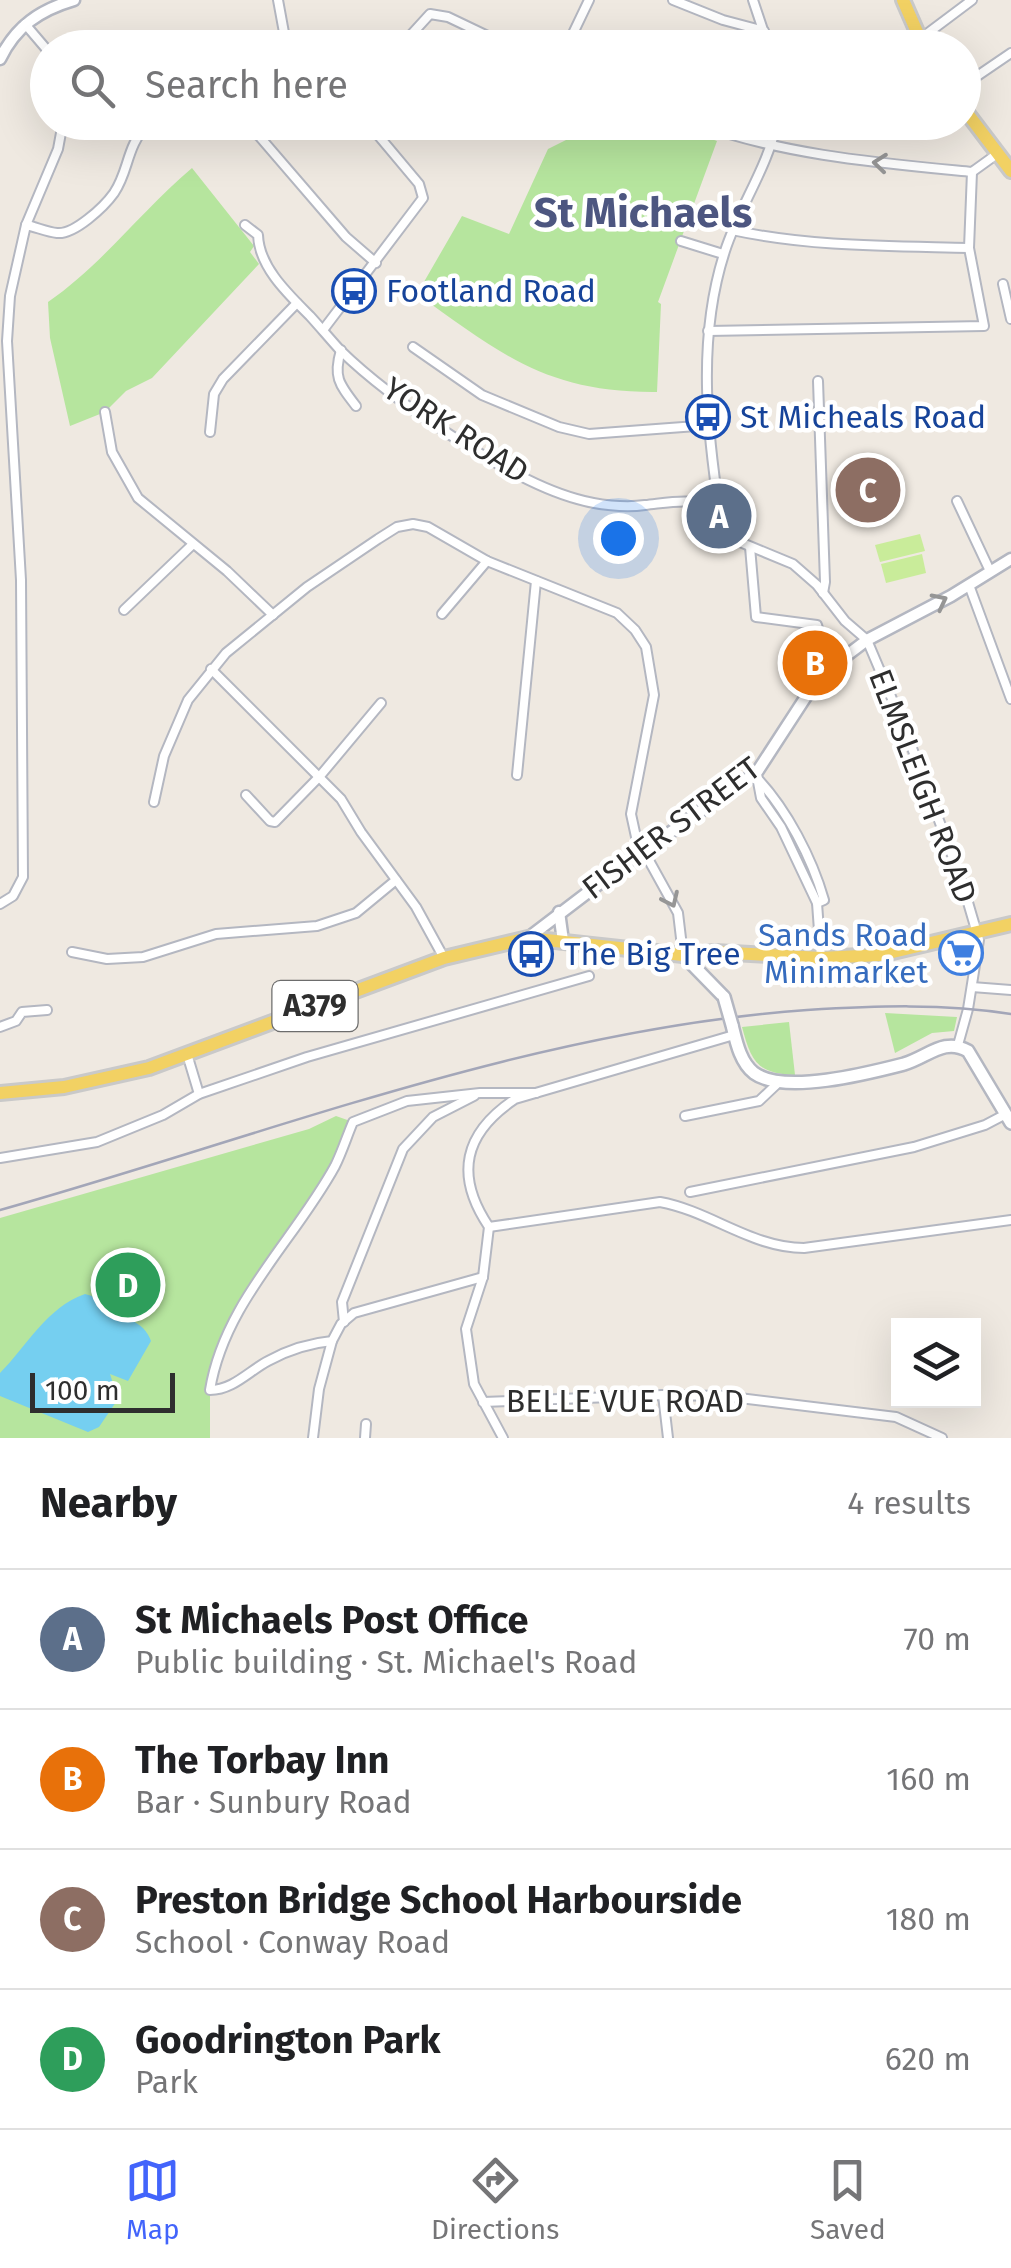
<!DOCTYPE html>
<meta charset="utf-8">
<style>
:root{--surface:#fff;--page:#f6f6f6;--text:#202124;--muted:#757577;--line:#e0e0e0;--accent:#4264fb}
body{margin:0;font-family:"Fira Sans",sans-serif;background:var(--page);color:var(--text)}
.controls{position:absolute;right:30px;bottom:30px;display:grid;overflow:hidden;border-radius:0px;box-shadow:0 10px 40px #0002}
.controls button{width:90px;height:90px;display:grid;place-items:center;padding:0;border:0;border-bottom:2px solid var(--line);background:var(--surface);color:var(--text);font:50px sans-serif}
.scale{position:absolute;left:30px;bottom:25px;width:145px;box-sizing:border-box;padding-left:10px;border:5px solid #2e2e2e;border-top:0;font-size:28px;line-height:35px;white-space:nowrap;color:#2e2e2e;-webkit-text-stroke:8px #fff;paint-order:stroke}
.you{position:absolute;left:618px;top:538px;width:35px;height:35px;margin:-25px;border:8px solid #fff;border-radius:50%;background:#1a73e8;box-shadow:0 0 0 15px #1a73e833}
.badge{display:grid;place-items:center;width:65px;height:65px;border-radius:50%;background:var(--accent);color:#fff;font-size:32px;font-weight:700}
.pin{position:absolute;translate:-50% -50%;border:5px solid #fff;box-shadow:0 2px 10px #0006}
.list{margin:0;padding:0;list-style:none}
h2{display:flex;justify-content:space-between;align-items:center;height:130px;margin:0;padding:0 40px;font-size:42px}
h2 small{font-size:32px;font-weight:400;color:var(--muted)}
.list li{display:grid;grid-template-columns:65px 1fr auto;gap:30px;align-items:center;box-sizing:border-box;height:140px;padding:0 40px;border-top:2px solid var(--line)}
.list b{display:block;font-size:38px;white-space:nowrap}
.list p{margin:0;font-size:32px;white-space:nowrap;color:var(--muted)}
.list em{font-size:32px;font-style:normal;color:var(--muted)}
.icon{flex:none;width:55px;height:55px;fill:none;stroke:currentColor;stroke-width:2;stroke-linecap:round;stroke-linejoin:round}
.map{position:relative;flex:none;width:1011px;height:1438px;overflow:hidden}
.search{position:absolute;background:var(--surface);box-shadow:0 10px 40px #0002;left:30px;right:30px;top:30px;height:110px;display:flex;align-items:center;gap:25px;box-sizing:border-box;padding:0 35px;border-radius:55px;color:var(--muted);font-size:38px}
.sheet{height:690px;background:var(--surface)}
nav{display:flex;justify-content:space-around;align-items:center;box-sizing:border-box;height:140px;border-top:2px solid var(--line);background:var(--surface);font-size:28px;color:var(--muted)}
nav a{display:grid;justify-items:center;gap:5px}
nav .on{color:var(--accent)}
.map>svg:first-child{display:block}
.green{fill:#b6e59e}
.pitch{fill:#c9ec9a}
.water{fill:#75cff0}
.lines{fill:none;stroke-linecap:round;stroke-linejoin:round}
.minor-casing{stroke:#b4b7c1;stroke-width:12}
.tertiary-casing{stroke:#b4b7c1;stroke-width:15}
.secondary-casing{stroke:#b4b7c1;stroke-width:16}
.primary-casing{stroke:#c9c9c9;stroke-width:18}
.minor{stroke:#fff;stroke-width:8}
.tertiary{stroke:#fff;stroke-width:10}
.secondary{stroke:#fff;stroke-width:11}
.primary{stroke:#f2d163;stroke-width:12}
.rail{stroke:#a3a6b8;stroke-width:2.5}
.secondary-bridge-casing{stroke:#b4b7c1;stroke-width:16;stroke-linecap:butt}
.secondary-bridge{stroke:#fff;stroke-width:11}
.oneway{stroke:#969696}
.labels{text-anchor:middle;dominant-baseline:central;stroke-width:9;stroke-linejoin:round;paint-order:stroke}
.shield{fill:#fff;stroke:#6d6d6d;stroke-width:2.5}
.shield-label{font-size:30px;font-weight:bold;fill:#2e2e2e}
.transit-label{font-size:32px;fill:#164399;stroke:#fff;text-anchor:start}
.street-label{font-size:32px;fill:#2e2e2e;stroke:#fff}
.shop-label{font-size:32px;fill:#366cbe;stroke:#fff;text-anchor:end}
.district-label{font-size:42px;font-weight:bold;fill:#4d5680;stroke:#fff}
</style>
<div class="map">
<svg width="1011" height="1438" viewBox="0 0 1011 1438">
<rect width="100%" height="100%" fill="#efe9e1"/>
<g class="green">
<path d="M600,123h69l48,18 -59,161 3,2 -4,88c-109,1 -155,-37 -240,-98l45,-78 47,18 39,-85z"/>
<path d="M192,168l62,78 -4,6 9,12 -107,114 -26,13 -21,21 -35,14 -20,-88 -2,-36c55,-38 93,-91 144,-134z"/>
<polygon points="885,1013 957,1017 954,1031 932,1033 895,1053"/>
<path d="M789,1022l6,53c-38,-1 -44,-14 -53,-48z"/>
<polygon points="336,1116 353,1122 336,1164 228,1328 210,1390 210,1438 0,1438 0,1218 309,1129"/>
</g>
<g class="pitch">
<polygon points="920,534 925,551 880,562 875,545"/>
<polygon points="922,554 926,573 886,583 881,564"/>
</g>
<path class="water" d="M85,1294l7,2 12,16c18,5 40,8 47,29l-23,40 -18,-7 8,25 -19,28 -11,5 -88,-36v-23c27,-27 47,-66 85,-79z"/>
<g class="lines">
<g class="minor-casing">
<g id="minor">
<polyline points="278,0 285,38 294,48"/>
<polyline points="673,0 723,20 764,31"/>
<polyline points="753,0 769,48"/>
<polyline points="25,24 48,51"/>
<polyline points="920,39 972,0"/>
<polyline points="399,48 430,14 448,17 513,48"/>
<polyline points="566,48 589,0"/>
<polyline points="964,85 1011,53"/>
<polyline points="247,122 346,237 376,263"/>
<path d="M693,122c88,33 186,41 279,50l25,-18"/>
<path d="M777,122c-9,45 -38,85 -52,129 -30,92 -17,190 -2,284l70,29 24,21 28,36 22,19 39,92 56,150 17,58 -11,69 -10,36"/>
<path d="M26,225c10,2 21,7 31,8 17,2 47,-26 57,-40 16,-24 11,-45 35,-71"/>
<path d="M245,225l13,10c1,32 30,59 52,81 10,11 20,23 30,34 50,49 170,131 237,149 20,6 48,9 68,6 28,-3 47,-8 74,4"/>
<path d="M732,230c78,17 158,16 237,18"/>
<polyline points="681,241 723,254"/>
<polyline points="1003,284 1011,319"/>
<polyline points="323,330 423,198 419,184 367,122"/>
<polyline points="708,331 984,326 969,248 972,172"/>
<polyline points="413,347 482,395 559,427 589,434 710,425"/>
<path d="M341,350c-8,27 -2,34 15,56"/>
<polyline points="818,381 825,582 823,593"/>
<polyline points="105,412 112,452 138,498 227,571 273,615"/>
<polyline points="210,432 214,394 223,379 297,303"/>
<polyline points="957,501 990,571"/>
<polyline points="750,547 756,617 817,625 830,668"/>
<polyline points="969,585 1011,699"/>
<polyline points="124,610 192,545"/>
<polyline points="442,614 487,561"/>
<polyline points="211,669 341,799 361,832 416,907 444,958"/>
<path d="M757,772v6c30,32 55,80 67,122l-7,3 4,55"/>
<polyline points="517,775 536,581"/>
<polyline points="758,782 761,798 781,827 817,903"/>
<polyline points="246,795 270,821 275,822 320,776 381,703"/>
<polyline points="154,802 164,756 188,700 226,653 307,587 378,539 397,527 413,524 428,527 487,561 617,613 635,630 646,647 654,695 631,814 636,837 678,913 683,955"/>
<polyline points="0,904 13,896 23,877 21,580 7,341 10,296 26,225 58,149 63,122"/>
<polyline points="72,952 107,959 143,957 216,934 317,926 356,913 396,880"/>
<polyline points="972,987 1011,990"/>
<polyline points="0,1027 16,1021 22,1012 47,1010"/>
<polyline points="187,1054 199,1094"/>
<polyline points="685,1116 759,1101 778,1083"/>
<polyline points="0,1158 97,1142 163,1115 199,1094 307,1057 589,976"/>
<polyline points="690,1192 914,1147 985,1125 1006,1114"/>
<path d="M489,1227l171,-25c50,9 92,46 144,46l207,-28"/>
<path d="M483,1277l-129,36 -13,11 -9,17c-22,2 -44,9 -64,20 -19,10 -35,29 -58,29 14,-87 84,-149 125,-224 7,-14 12,-30 18,-44l54,-21 73,-8h56"/>
<polyline points="344,1322 342,1302 403,1149 433,1117 474,1096"/>
<polyline points="663,1395 668,1438"/>
<polyline points="483,1402 663,1395 723,1396 896,1417 942,1438"/>
<polyline points="313,1438 319,1389 332,1341"/>
<polyline points="365,1438 366,1424"/>
<path d="M503,1438l-29,-54 -8,-55 17,-52 6,-50c-35,-52 -25,-94 26,-128l219,-64"/>
</g>
</g>
<g class="tertiary-casing">
<g id="tertiary">
<path d="M0,59c16,-33 40,-49 74,-59"/>
<polyline points="559,912 563,941"/>
<polyline points="528,938 629,861 757,772 809,692 830,668 867,640 951,596 1011,559"/>
</g>
</g>
<g class="secondary-casing">
<g id="secondary">
<polyline points="683,955 724,997"/>
<path d="M732,1025c4,16 8,37 22,48 30,22 115,0 150,-9 24,-7 40,-27 64,-13l43,72"/>
</g>
</g>
<g class="primary-casing">
<g id="primary">
<polyline points="903,0 924,48"/>
<polyline points="964,109 1011,171"/>
<polyline points="0,1093 64,1087 149,1068 444,958 528,938 683,955 715,952 821,958 880,955 1011,924"/>
</g>
</g>
<use href="#minor" class="minor"/>
<use href="#tertiary" class="tertiary"/>
<use href="#secondary" class="secondary"/>
<use href="#primary" class="primary"/>
<path class="rail" d="M0,1210c266,-75 530,-180 807,-200 67,-4 137,-7 204,4"/>
<g class="secondary-bridge-casing">
<polyline id="secondary-bridge" points="724,997 732,1025"/>
</g>
<use href="#secondary-bridge" class="secondary-bridge"/>
</g>
<defs><path id="oneway-chevron" d="M-2-3.5L2.5 0L-2 3.5" fill="none" stroke-width="1.6" stroke-linecap="round" stroke-linejoin="round" transform="scale(2.5)"/></defs>
<g class="oneway">
<use href="#oneway-chevron" transform="translate(880 163) rotate(-174)"/>
<use href="#oneway-chevron" transform="translate(940 601) rotate(-27)"/>
<use href="#oneway-chevron" transform="translate(671 900) rotate(65)"/>
</g>
<defs>
<g id="bus-ring" transform="scale(2.25)"><circle r="9.5" fill="#fff" stroke="#1a4fb4" stroke-width="1.5"/><path d="M-5-6H5V4H4V6H2V4H-2V6H-4V4H-5ZM-3.5-4V0h7V-4ZM-3.5 1.2v1.5H-2V1.2ZM2 1.2v1.5H3.5V1.2Z" fill="#1a4fb4"/></g>
<g id="supermarket-ring" transform="scale(2.25)"><circle r="9.5" fill="#fff" stroke="#3f7fe0" stroke-width="1.5"/><path d="M-6-5.5h2.5l.6 2H6L4.5 2H-2.5L-4.4-4H-6ZM-1.5 3.2a1.3 1.3 0 1 0 .1 0ZM3 3.2a1.3 1.3 0 1 0 .1 0Z" fill="#3f7fe0"/></g>
</defs>
<g fill-rule="evenodd">
<use href="#bus-ring" x="354" y="291"/>
<use href="#bus-ring" x="708" y="417"/>
<use href="#supermarket-ring" x="961" y="953"/>
<use href="#bus-ring" x="531" y="954"/>
</g>
<g class="labels">
<rect class="shield" x="272.5" y="981" width="85" height="50" rx="8"/>
<g class="shield-label">
<text x="315" y="1006">A379</text>
</g>
<g class="transit-label">
<text x="386" y="291">Footland Road</text>
<text x="740" y="417">St Micheals Road</text>
<text x="564" y="954">The Big Tree</text>
</g>
<g class="street-label">
<text transform="translate(456 430) rotate(33)">YORK ROAD</text>
<text transform="translate(923 786) rotate(69)">ELMSLEIGH ROAD</text>
<text transform="translate(671 828) rotate(-37)">FISHER STREET</text>
<text x="625" y="1401">BELLE VUE ROAD</text>
</g>
<g class="shop-label">
<text x="928" y="935">Sands Road<tspan x="928" dy="37">Minimarket</tspan></text>
</g>
<g class="district-label">
<text x="643" y="213">St Michaels</text>
</g>
</g>
</svg>
<div class="controls">
<button><svg class="icon" aria-label="layers" viewBox="0 0 24 24"><path d="M12 4l9 5-9 5-9-5zM3 14l9 5 9-5"/></svg></button>
</div>
<div class="scale">100 m</div>
<div class="you"></div>
<div class="pin badge" style="left:719px;top:516px;background:#5c6f8a">A</div>
<div class="pin badge" style="left:815px;top:663px;background:#e8710a">B</div>
<div class="pin badge" style="left:868px;top:490px;background:#8d6e63">C</div>
<div class="pin badge" style="left:128px;top:1285px;background:#2e9e5b">D</div>
<div class="search"><svg class="icon" aria-label="search" viewBox="0 0 24 24"><circle cx="10" cy="10" r="6"/><path d="M15 15l6 6"/></svg>Search here</div>
</div>
<section class="sheet">
<h2>Nearby<small>4 results</small></h2>
<ul class="list">
<li><span class="badge" style="background:#5c6f8a">A</span><div><b>St Michaels Post Office</b><p>Public building · St. Michael's Road</p></div><em>70 m</em></li>
<li><span class="badge" style="background:#e8710a">B</span><div><b>The Torbay Inn</b><p>Bar · Sunbury Road</p></div><em>160 m</em></li>
<li><span class="badge" style="background:#8d6e63">C</span><div><b>Preston Bridge School Harbourside</b><p>School · Conway Road</p></div><em>180 m</em></li>
<li><span class="badge" style="background:#2e9e5b">D</span><div><b>Goodrington Park</b><p>Park</p></div><em>620 m</em></li>
</ul>
</section>
<nav>
<a class="on"><svg class="icon" aria-label="map" viewBox="0 0 24 24"><path d="M3 6l6-2 6 2 6-2v14l-6 2-6-2-6 2zM9 4v14M15 6v14"/></svg>Map</a>
<a><svg class="icon" aria-label="directions" viewBox="0 0 24 24"><path d="M12 3l9 9-9 9-9-9zM9 14v-3h6M13 9l2 2-2 2"/></svg>Directions</a>
<a><svg class="icon" aria-label="saved" viewBox="0 0 24 24"><path d="M7 4h10v16l-5-4-5 4z"/></svg>Saved</a>
</nav>
